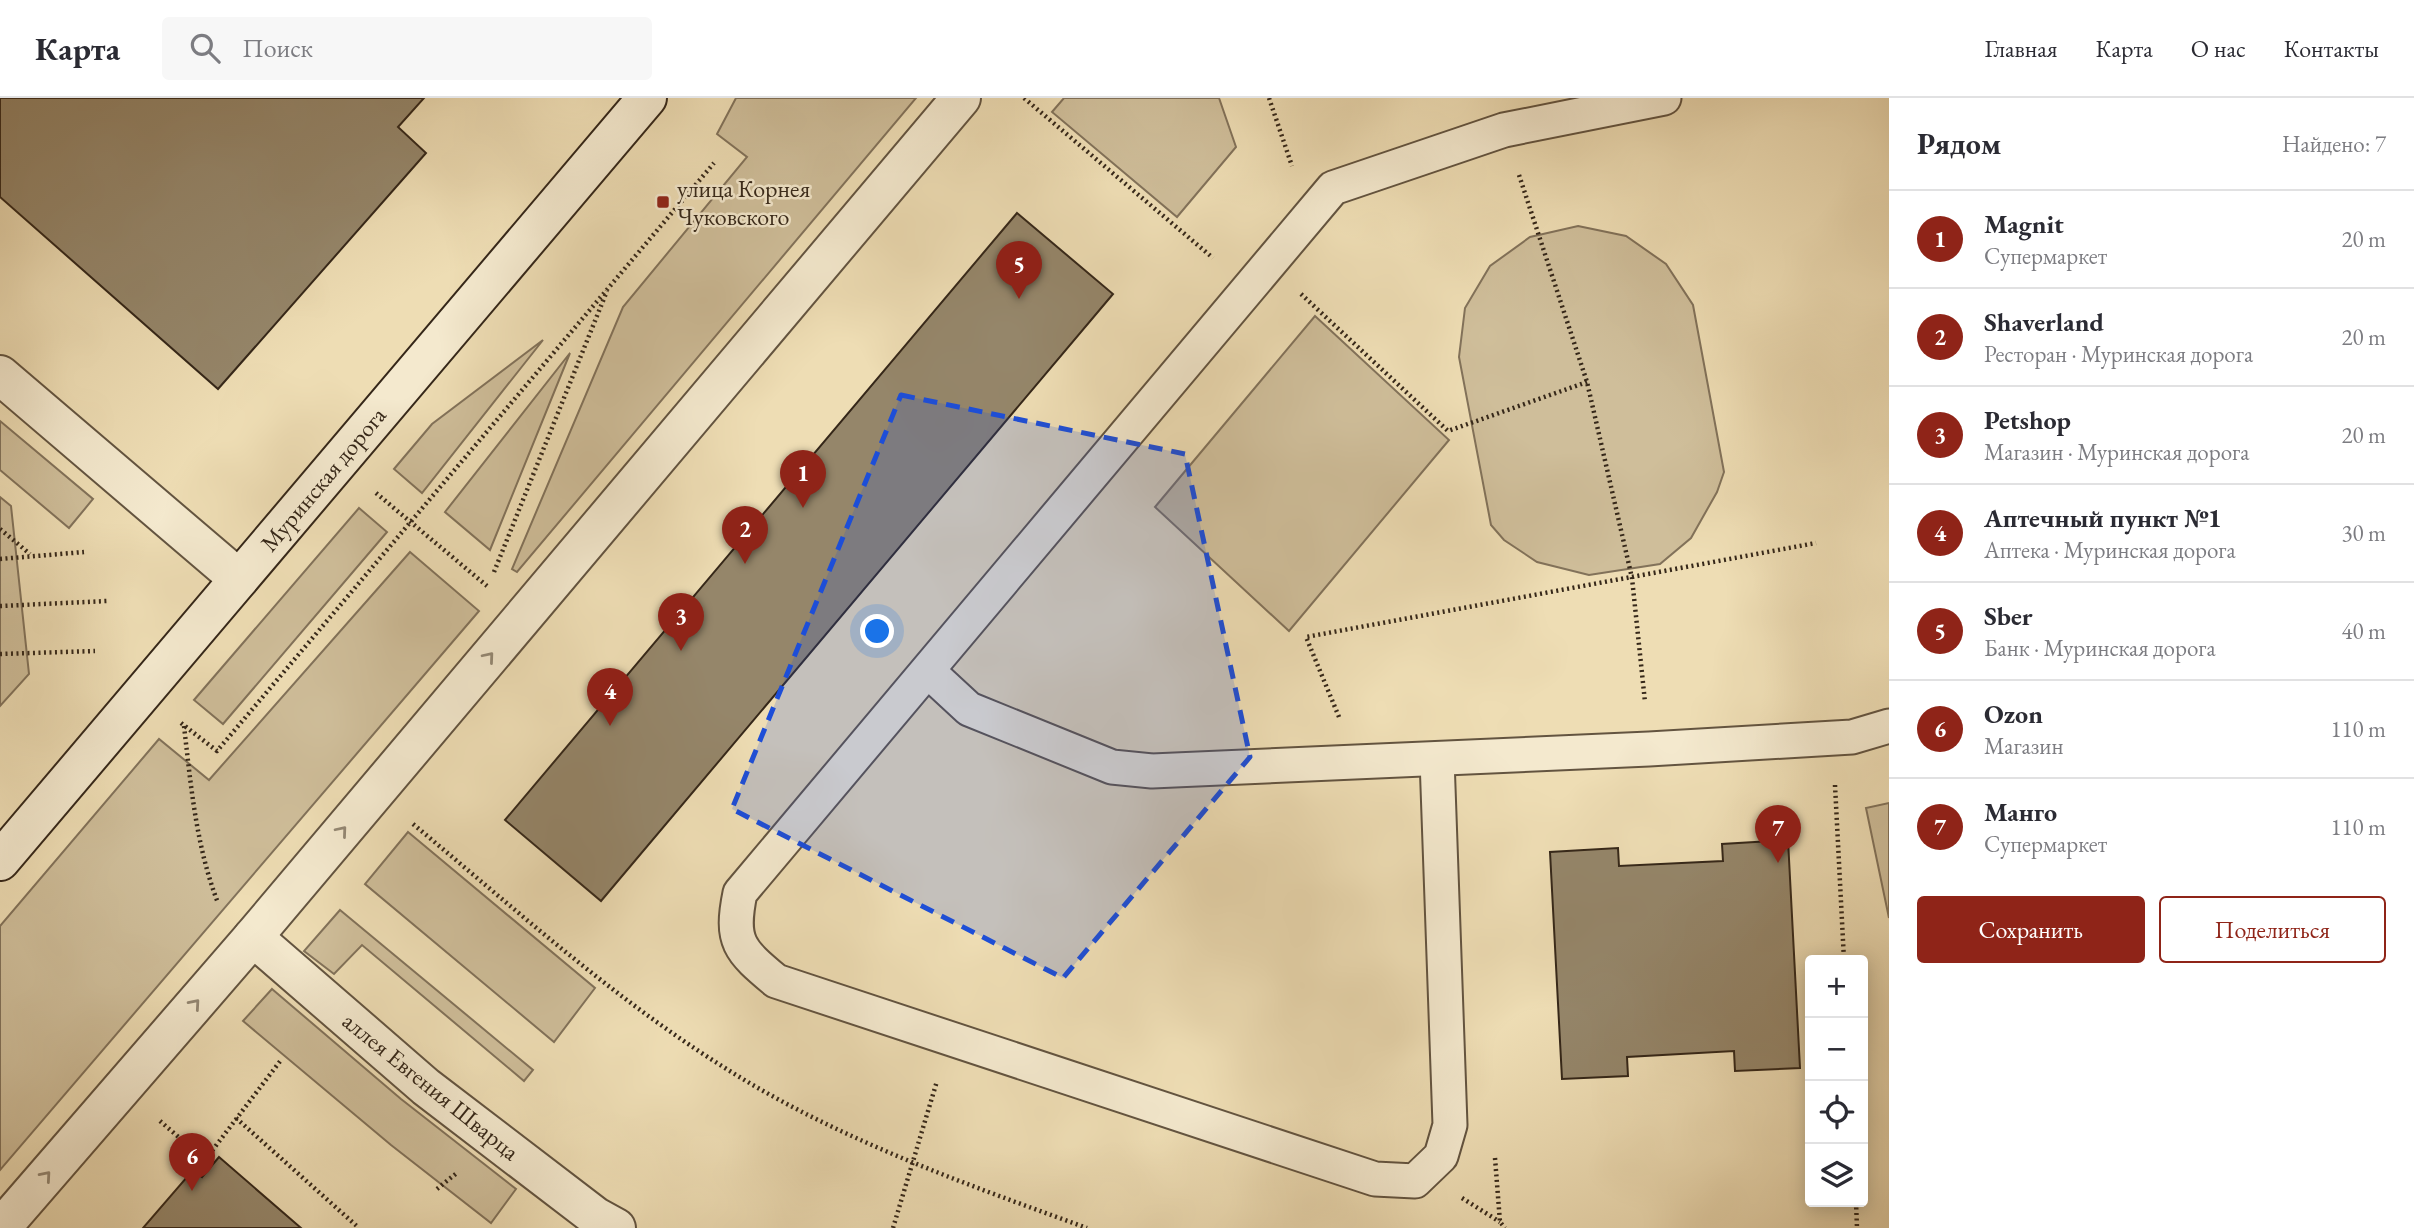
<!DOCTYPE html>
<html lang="ru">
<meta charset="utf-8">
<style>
:root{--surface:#fff;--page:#f7f7f7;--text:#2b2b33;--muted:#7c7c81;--line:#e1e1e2;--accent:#8f2418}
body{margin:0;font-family:"EB Garamond",serif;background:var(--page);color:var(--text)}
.controls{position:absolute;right:21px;bottom:21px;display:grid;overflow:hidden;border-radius:7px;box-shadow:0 4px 18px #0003}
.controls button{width:63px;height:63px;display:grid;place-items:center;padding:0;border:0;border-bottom:2px solid var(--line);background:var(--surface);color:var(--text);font:35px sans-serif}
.you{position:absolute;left:878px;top:534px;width:24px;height:24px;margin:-18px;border:5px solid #fff;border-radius:50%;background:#1a73e8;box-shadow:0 0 0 10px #1a73e833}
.badge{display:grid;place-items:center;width:46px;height:46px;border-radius:50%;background:var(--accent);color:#fff;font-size:23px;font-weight:700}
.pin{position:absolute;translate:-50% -58px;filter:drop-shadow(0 2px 4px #0008)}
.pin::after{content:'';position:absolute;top:37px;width:24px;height:21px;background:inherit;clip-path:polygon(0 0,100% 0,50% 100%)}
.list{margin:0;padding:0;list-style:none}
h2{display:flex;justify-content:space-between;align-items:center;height:91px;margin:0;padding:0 28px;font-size:30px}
h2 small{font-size:23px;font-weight:400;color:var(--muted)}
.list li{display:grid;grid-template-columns:46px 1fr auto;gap:21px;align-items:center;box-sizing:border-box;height:98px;padding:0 28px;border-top:2px solid var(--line)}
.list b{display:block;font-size:26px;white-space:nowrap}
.list p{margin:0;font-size:23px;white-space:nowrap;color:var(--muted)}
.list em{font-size:23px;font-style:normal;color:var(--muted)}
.actions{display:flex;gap:14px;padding:21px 28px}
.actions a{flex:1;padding:16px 0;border:2px solid var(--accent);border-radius:7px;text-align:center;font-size:24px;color:var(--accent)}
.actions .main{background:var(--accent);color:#fff}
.icon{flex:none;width:38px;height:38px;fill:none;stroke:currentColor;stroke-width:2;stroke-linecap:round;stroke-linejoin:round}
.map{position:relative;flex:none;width:1889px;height:1130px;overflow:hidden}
header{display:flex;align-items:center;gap:42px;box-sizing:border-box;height:98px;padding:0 35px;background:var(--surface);border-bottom:2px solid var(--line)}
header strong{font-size:33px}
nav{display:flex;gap:38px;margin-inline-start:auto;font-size:24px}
.search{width:490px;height:63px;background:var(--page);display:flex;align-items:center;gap:18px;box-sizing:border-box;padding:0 24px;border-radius:7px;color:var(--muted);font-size:26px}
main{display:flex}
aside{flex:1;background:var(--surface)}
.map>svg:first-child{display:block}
.green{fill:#cfbe9a;stroke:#82725a;stroke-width:2}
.building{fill:#95866a;stroke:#352719;stroke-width:2}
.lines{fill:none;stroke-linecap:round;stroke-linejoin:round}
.lane-casing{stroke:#635440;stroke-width:37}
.street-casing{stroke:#635440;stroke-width:42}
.secondary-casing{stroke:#352719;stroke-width:42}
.path{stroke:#352719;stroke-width:4.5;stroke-dasharray:2 3.5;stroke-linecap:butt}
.lane{stroke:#f4e9ce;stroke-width:33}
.street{stroke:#f4e9ce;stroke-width:38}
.secondary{stroke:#f4e9ce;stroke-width:38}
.oneway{stroke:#948874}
.marked{fill:#1d4ed8;fill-opacity:0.2;stroke:#1d4ed8;stroke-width:5;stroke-dasharray:14 9;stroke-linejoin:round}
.poi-dot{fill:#8f2418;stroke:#f4e9ce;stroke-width:2.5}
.labels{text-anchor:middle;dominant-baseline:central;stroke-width:5;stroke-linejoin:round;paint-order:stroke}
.poi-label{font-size:24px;fill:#352719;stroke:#f4e9ce;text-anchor:start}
.street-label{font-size:24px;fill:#352719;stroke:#f4e9ce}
</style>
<header>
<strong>Карта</strong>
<div class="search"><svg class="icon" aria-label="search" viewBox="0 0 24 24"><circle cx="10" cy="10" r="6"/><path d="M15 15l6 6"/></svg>Поиск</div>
<nav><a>Главная</a><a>Карта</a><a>О нас</a><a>Контакты</a></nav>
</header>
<main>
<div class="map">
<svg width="1889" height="1130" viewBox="0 0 1889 1130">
<rect width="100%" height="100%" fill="#eeddb4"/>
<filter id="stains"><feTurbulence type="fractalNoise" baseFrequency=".00286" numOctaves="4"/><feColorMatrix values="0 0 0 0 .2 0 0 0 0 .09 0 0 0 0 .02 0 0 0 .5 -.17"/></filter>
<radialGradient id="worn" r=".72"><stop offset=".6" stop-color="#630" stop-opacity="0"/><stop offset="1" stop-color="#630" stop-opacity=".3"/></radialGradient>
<g class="green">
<polygon points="736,0 916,0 517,474 512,471 623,209 747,59 717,36"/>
<polygon points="1064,0 1219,0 1236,49 1177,119 1052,14"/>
<polygon points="1578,128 1626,138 1666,166 1693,207 1724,374 1717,394 1691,440 1660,466 1589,477 1537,464 1504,442 1491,427 1459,259 1465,210 1490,168 1530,139"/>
<polygon points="1315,218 1449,342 1289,533 1155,409"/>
<polygon points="543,242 422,395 394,371 432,326"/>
<polygon points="570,255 490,452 445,414"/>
<polygon points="0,323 93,401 69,430 0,372"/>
<polygon points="0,399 11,408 29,576 0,608"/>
<polygon points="359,410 387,434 223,626 194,602"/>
<polygon points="410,454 479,513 0,1072 0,828 159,641 209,682"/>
<polygon points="1889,705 1889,820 1866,710"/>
<polygon points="408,734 595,890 554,944 365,786"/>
<polygon points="340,812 533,972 524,983 362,847 334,876 304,853"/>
<polygon points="272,891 401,1001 516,1091 491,1125 391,1047 243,923"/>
</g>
<g class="building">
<polygon points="0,0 424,0 398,29 426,55 218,291 0,99"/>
<polygon points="1017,115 1113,196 601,803 505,722"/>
<polygon points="1788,742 1800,970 1735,973 1734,953 1627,959 1628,978 1562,981 1550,754 1618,750 1619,768 1723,763 1722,746"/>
<polygon points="219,1059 301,1130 143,1130 193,1072 202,1079"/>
</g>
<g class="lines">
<g class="lane-casing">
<g id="lane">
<polyline points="929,574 969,611 1112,669 1152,673 1649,651 1852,639 1889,628"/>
<path d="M1437,661l13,366 -9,31 -26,25 -40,-2 -599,-198c-37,-31 -46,-39 -36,-88l593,-705 171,-58 160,-32"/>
</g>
</g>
<g class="street-casing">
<g id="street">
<polyline points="0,277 239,481"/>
<polyline points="253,839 426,989 596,1119 616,1130"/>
<polyline points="1,1130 253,839 961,0"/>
</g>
</g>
<g class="secondary-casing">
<polyline id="secondary" points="0,763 647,0"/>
</g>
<g class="path">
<polyline points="1024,0 1213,160"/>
<polyline points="1269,0 1292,68"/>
<polyline points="1519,77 1587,284 1632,480 1645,604"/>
<polyline points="1301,196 1448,333 1587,284"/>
<polyline points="376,395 487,488"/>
<polyline points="0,431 30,456"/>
<polyline points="0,461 84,454"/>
<polyline points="494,474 607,193"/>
<polyline points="0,508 107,503"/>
<polyline points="0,556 95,553"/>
<polyline points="1339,619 1306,539 1816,445"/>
<polyline points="181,625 217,653 714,65"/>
<path d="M184,628c7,60 12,120 34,177"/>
<polyline points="1835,687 1844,862"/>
<path d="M413,726c101,84 200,174 312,244 112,71 238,115 362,160"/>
<polyline points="236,1020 359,1130"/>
<polyline points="160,1023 205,1062 281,962"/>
<polyline points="1495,1060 1500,1124 1505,1130"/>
<polyline points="437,1091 458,1074"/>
<polyline points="1462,1100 1500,1124"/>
<polyline points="1856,1104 1857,1130"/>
<polyline points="893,1130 937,983"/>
</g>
<use href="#lane" class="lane"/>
<use href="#street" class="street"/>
<use href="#secondary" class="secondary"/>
</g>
<defs><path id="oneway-chevron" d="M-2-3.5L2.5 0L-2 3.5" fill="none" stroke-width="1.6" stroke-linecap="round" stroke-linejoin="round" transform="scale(1.75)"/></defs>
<g class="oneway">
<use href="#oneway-chevron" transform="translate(489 559) rotate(-50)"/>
<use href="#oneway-chevron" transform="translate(342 733) rotate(-50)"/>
<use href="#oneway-chevron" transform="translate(195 906) rotate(-49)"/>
<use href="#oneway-chevron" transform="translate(46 1078) rotate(-49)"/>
</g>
<path class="marked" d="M901,297l284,59 65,303 -187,221 -331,-169z"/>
<rect class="poi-dot" x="656" y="97" width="14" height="14" rx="3.5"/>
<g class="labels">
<g class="poi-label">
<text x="677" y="90">улица Корнея<tspan x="677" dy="28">Чуковского</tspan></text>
</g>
<g class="street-label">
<text transform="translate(323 381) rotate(-50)">Муринская дорога</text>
<text transform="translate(431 988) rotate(39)">аллея Евгения Шварца</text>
</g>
</g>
<rect width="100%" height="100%" filter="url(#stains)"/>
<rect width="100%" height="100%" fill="url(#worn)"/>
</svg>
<div class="controls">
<button>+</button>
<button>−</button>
<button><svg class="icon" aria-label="locate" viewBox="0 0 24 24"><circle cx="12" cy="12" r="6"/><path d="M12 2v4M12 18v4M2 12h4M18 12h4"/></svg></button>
<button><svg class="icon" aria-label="layers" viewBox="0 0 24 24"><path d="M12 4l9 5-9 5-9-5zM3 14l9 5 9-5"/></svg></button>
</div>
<div class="you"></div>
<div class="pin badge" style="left:803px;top:410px">1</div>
<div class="pin badge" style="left:745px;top:466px">2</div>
<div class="pin badge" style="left:681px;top:553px">3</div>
<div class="pin badge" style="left:610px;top:628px">4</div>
<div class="pin badge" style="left:1019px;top:201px">5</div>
<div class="pin badge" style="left:192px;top:1093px">6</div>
<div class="pin badge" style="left:1778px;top:765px">7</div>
</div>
<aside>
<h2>Рядом<small>Найдено: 7</small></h2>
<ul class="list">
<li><span class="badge">1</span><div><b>Magnit</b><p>Супермаркет</p></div><em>20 m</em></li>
<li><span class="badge">2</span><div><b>Shaverland</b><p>Ресторан · Муринская дорога</p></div><em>20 m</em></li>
<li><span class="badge">3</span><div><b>Petshop</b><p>Магазин · Муринская дорога</p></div><em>20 m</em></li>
<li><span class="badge">4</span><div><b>Аптечный пункт №1</b><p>Аптека · Муринская дорога</p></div><em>30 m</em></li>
<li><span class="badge">5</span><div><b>Sber</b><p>Банк · Муринская дорога</p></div><em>40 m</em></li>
<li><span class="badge">6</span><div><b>Ozon</b><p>Магазин</p></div><em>110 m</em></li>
<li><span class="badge">7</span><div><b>Манго</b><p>Супермаркет</p></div><em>110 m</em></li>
</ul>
<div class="actions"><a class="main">Сохранить</a><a>Поделиться</a></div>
</aside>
</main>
